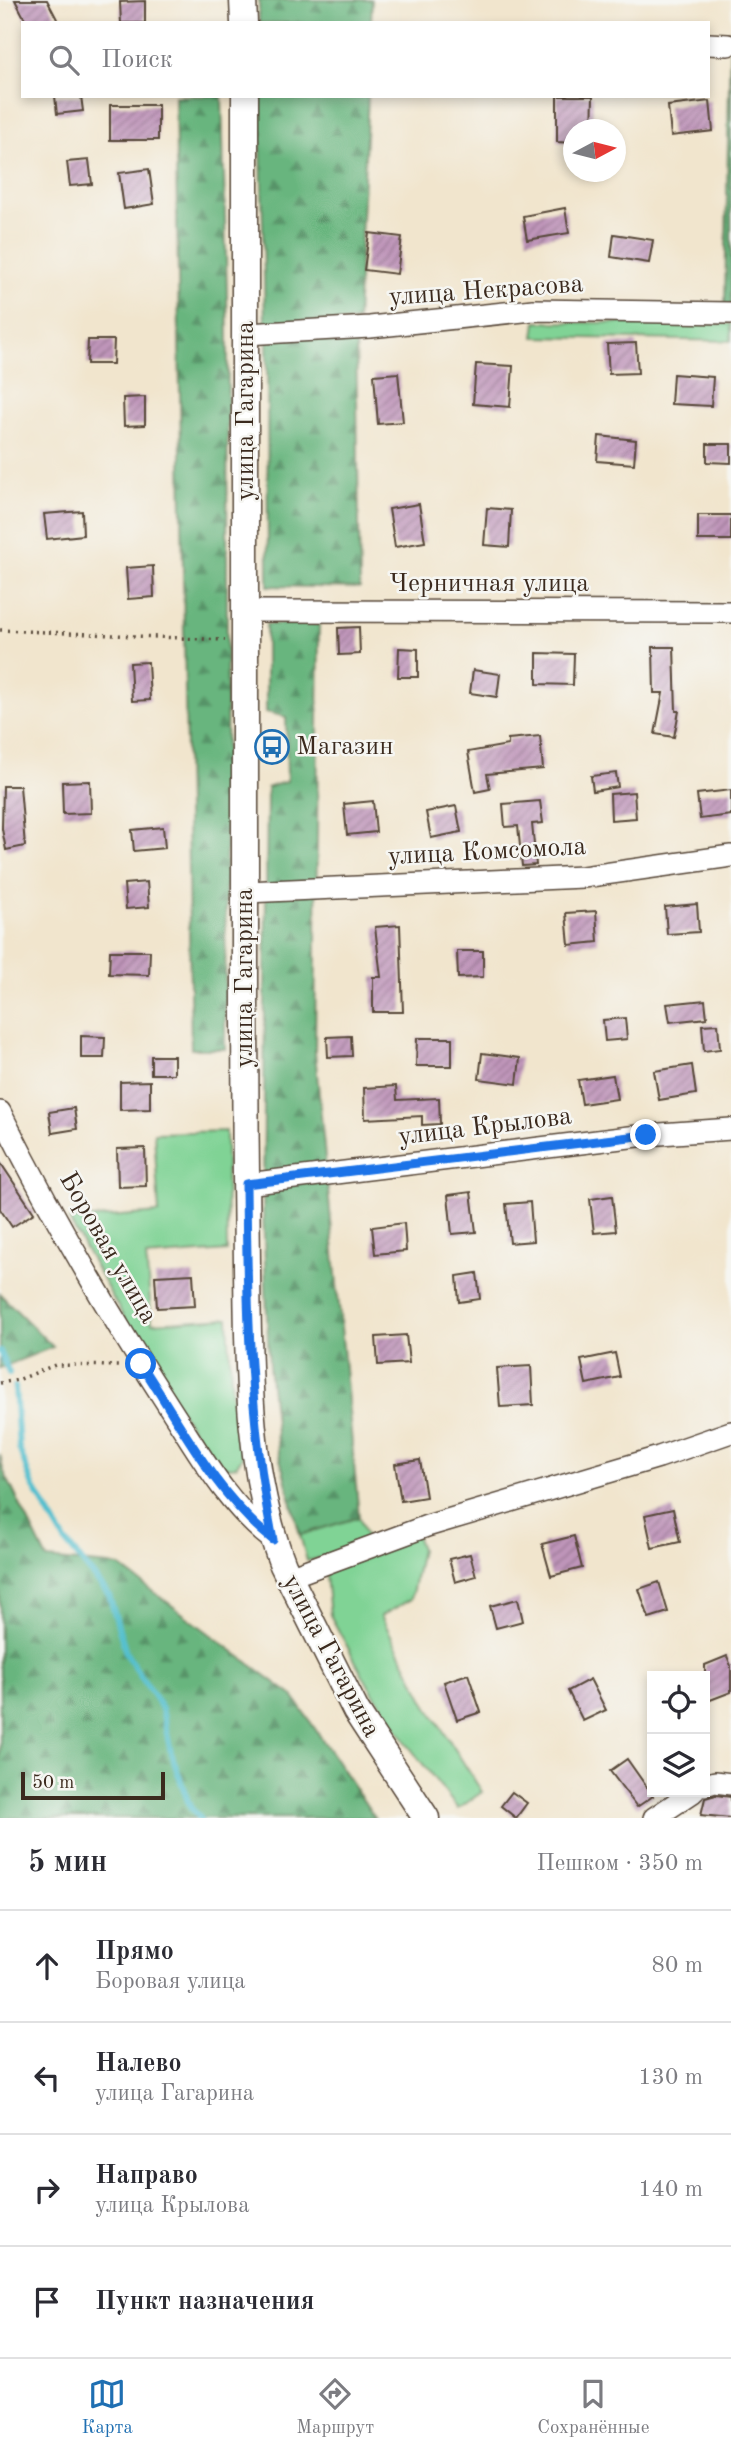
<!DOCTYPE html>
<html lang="ru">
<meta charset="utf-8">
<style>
:root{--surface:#fff;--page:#f7f7f7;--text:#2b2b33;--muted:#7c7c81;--line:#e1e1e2;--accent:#1f6fb2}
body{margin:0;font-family:"Old Standard TT",serif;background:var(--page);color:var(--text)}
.controls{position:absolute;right:21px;bottom:21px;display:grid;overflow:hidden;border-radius:0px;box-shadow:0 4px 10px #0003}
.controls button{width:63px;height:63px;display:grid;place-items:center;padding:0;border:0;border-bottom:2px solid var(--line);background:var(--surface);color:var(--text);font:35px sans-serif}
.compass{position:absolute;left:563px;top:119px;width:63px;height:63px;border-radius:50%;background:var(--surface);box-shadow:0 4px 10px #0003;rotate:83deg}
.scale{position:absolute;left:21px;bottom:18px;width:144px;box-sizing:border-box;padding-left:7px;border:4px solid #3b2a1e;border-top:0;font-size:19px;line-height:24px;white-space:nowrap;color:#3b2a1e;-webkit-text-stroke:5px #f6f6f2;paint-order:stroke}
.stop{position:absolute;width:21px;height:21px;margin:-16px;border:5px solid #1a73e8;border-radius:50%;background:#fff}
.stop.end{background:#1a73e8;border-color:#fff;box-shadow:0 2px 7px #0008}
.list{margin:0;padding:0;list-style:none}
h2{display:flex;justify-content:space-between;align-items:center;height:91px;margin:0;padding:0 28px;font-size:30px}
h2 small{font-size:23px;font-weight:400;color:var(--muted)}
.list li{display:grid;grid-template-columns:46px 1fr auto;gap:21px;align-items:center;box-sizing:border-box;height:112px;padding:0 28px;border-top:2px solid var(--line)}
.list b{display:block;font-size:26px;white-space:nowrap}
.list p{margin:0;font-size:23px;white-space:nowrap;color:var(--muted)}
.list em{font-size:23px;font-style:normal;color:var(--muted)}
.icon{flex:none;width:38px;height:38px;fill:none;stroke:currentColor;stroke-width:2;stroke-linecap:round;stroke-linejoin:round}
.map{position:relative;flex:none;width:731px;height:1818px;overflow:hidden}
.search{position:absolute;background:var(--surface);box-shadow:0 4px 10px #0003;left:21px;right:21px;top:21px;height:77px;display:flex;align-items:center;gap:18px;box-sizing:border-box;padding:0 24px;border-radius:0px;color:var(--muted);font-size:26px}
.sheet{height:539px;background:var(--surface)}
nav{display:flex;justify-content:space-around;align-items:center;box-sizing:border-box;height:98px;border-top:2px solid var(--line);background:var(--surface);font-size:19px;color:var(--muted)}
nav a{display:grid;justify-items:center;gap:4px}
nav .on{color:var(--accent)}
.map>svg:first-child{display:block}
.green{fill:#80d395;stroke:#5e7e5a;stroke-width:2}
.forest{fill:url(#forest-firs);stroke:#52704e;stroke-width:2}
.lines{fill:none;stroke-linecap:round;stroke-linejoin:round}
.stream{stroke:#53bfce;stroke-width:6}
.building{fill:url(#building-hatch)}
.minor-casing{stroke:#564638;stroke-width:24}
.major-casing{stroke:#564638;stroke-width:29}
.path{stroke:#564638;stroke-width:3.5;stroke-dasharray:2 5;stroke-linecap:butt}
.minor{stroke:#fff;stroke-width:21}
.major{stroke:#fff;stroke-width:26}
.route{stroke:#1a73e8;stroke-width:9}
.labels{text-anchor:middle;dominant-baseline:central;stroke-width:5;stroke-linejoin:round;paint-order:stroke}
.street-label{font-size:26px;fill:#3b2a1e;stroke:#f6f6f2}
.poi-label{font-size:26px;fill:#3b2a1e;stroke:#f6f6f2;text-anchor:start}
</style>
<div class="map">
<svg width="731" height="1818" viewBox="0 0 731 1818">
<defs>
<pattern id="forest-firs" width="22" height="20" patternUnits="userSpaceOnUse" patternTransform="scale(1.75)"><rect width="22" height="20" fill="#68b57e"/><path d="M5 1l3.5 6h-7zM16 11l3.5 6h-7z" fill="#579367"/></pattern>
<pattern id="building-hatch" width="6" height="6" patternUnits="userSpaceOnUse" patternTransform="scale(1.75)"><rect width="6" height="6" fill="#bf95ba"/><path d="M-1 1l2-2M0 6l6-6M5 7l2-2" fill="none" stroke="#9c7a97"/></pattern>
</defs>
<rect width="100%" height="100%" fill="#f6f6f2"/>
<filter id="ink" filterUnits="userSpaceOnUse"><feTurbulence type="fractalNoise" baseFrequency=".0143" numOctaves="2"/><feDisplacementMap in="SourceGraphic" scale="14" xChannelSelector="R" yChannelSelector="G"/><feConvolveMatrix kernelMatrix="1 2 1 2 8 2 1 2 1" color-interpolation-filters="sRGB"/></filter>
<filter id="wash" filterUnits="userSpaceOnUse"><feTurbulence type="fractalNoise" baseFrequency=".00686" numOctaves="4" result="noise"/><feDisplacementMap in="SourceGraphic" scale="28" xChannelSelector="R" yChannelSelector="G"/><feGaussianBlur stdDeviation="1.57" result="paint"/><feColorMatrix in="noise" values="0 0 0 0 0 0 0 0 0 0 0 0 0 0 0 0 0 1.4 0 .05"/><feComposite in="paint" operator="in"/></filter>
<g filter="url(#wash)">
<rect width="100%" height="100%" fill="#f1e5cd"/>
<g class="green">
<polygon points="536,322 731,324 731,341 534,337"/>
<polygon points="226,1131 227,1251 146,1257 152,1323 228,1318 232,1399 242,1457 236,1466 224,1468 209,1455 149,1362 69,1220 159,1213 154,1133"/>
<polygon points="359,1517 370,1547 415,1532 421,1549 411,1599 381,1616 425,1702 482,1792 458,1809 408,1745 370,1688 330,1615 324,1557 307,1561 300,1535"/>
</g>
<g class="forest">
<polygon points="259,0 372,0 371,23 259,23"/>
<polygon points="731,29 731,305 725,305 730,31"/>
<polygon points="175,96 222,96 228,335 225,1049 191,1049"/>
<polygon points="260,96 368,96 357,321 265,326"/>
<polygon points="356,334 360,588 268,586 267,340"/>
<polygon points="266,624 319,624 315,1052 359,1517 300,1535 278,1451 269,1366 263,1212 267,788 287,781 286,717 266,712"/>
<polygon points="0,1294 53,1347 0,1368"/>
<polygon points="0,1454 3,1470 47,1559 119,1566 293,1696 375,1818 0,1818"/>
</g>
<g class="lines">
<g class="stream">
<polyline points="0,1351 9,1373"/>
<polyline points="15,1387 19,1448 32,1484 65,1541 109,1595 126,1653 162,1709 171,1753 190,1807 200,1818"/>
</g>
</g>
<g id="blocks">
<g class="building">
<polygon points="15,0 47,0 59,23 27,23"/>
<polygon points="145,1 145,23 121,23 120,2"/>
<polygon points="55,96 81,96 83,111 57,114"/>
<polygon points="557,96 593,96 592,130 573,130 573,143 557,142"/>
<polygon points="710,101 713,131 671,136 668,106"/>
<rect x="110" y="105" width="48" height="35"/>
<polygon points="89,160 92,184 70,186 67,162"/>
<polygon points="149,169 154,204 124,209 119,173"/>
<polygon points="565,208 569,233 527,240 523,216"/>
<polygon points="369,233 402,237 397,274 364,270"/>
<polygon points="614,234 653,240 649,263 611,257"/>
<polygon points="88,340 114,340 113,364 87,364"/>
<polygon points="636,343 638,373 609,374 607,344"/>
<polygon points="476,364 513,366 510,407 473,404"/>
<polygon points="398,373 403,422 378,424 374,375"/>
<polygon points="673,374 713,377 711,406 671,404"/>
<polygon points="145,397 145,425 124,426 123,398"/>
<polygon points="599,436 636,440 634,464 597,461"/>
<polygon points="707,444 731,444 731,463 707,462"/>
<polygon points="419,504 425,542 395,547 389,509"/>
<polygon points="487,508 511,510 509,547 484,545"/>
<polygon points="82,511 83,535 47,539 44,514"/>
<rect x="698" y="515" width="33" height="25"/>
<polygon points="153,566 154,597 128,599 126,568"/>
<polygon points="359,627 360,654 339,655 338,628"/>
<polygon points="653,647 674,647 676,711 679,711 674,737 655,734 663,693 654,693"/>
<polygon points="399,648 418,649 418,677 398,677"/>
<polygon points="537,653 574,654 573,685 537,684"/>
<polygon points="148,662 150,700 132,701 130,663"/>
<polygon points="473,670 500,674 497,697 470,693"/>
<polygon points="540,736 543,769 487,774 490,789 475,792 468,752 508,745 508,739"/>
<polygon points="616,773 618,787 593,791 591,776"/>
<polygon points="90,781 91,813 63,814 62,782"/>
<polygon points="3,786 20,786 25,846 6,850 2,829"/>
<polygon points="731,790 731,815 700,819 697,794"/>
<polygon points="634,792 636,818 611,820 610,794"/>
<polygon points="373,801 376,832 347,835 344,804"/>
<polygon points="540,801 543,823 532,824 536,865 522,866 518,826 505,827 503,804"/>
<polygon points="456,806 461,832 431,838 426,812"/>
<polygon points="163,827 165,848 134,851 132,830"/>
<polygon points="147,882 149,907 126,909 124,884"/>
<polygon points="697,904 699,932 667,934 665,907"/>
<polygon points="596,911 598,942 569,945 566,913"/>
<polygon points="400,925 403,1012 373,1012 373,977 381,977 375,927"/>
<polygon points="110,951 150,951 149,975 109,974"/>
<polygon points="457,951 483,951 483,977 458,978"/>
<polygon points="705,1000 707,1018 670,1022 667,1004"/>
<polygon points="625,1018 627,1039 605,1041 603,1020"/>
<polygon points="718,1024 720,1049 704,1051 702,1025"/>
<polygon points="81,1036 105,1037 104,1058 81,1058"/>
<polygon points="351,1036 352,1056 328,1057 327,1037"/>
<polygon points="417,1038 452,1038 452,1066 416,1066"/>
<polygon points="482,1053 520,1058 517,1084 479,1079"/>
<rect x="151" y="1056" width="23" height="18"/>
<polygon points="692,1065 696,1094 659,1100 654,1071"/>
<polygon points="613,1075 617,1099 582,1104 578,1080"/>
<polygon points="150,1081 150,1109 120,1110 120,1082"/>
<polygon points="396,1086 397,1100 439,1098 440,1124 422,1125 422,1116 365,1119 364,1088"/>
<polygon points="74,1108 77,1129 52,1133 49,1112"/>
<polygon points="145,1148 146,1186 118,1187 117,1149"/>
<polygon points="0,1162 34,1213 12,1227 0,1209"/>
<polygon points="471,1192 476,1232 452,1234 448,1195"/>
<polygon points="612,1196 616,1231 594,1233 590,1199"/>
<polygon points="530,1202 533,1241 510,1243 506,1204"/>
<polygon points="404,1223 406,1251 375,1254 372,1227"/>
<polygon points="477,1273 480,1299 459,1302 457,1276"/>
<polygon points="193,1274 195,1306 157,1308 155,1276"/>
<polygon points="406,1335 409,1363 378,1365 376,1337"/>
<polygon points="615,1353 620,1377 586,1384 581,1360"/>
<polygon points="531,1366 533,1405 500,1407 497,1368"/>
<polygon points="420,1460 426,1497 401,1501 395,1464"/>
<polygon points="673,1509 680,1542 652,1548 645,1515"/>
<polygon points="574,1536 582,1568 551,1576 542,1544"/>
<polygon points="470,1554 476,1576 455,1582 449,1559"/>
<polygon points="659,1582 668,1612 649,1618 639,1589"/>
<polygon points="518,1599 523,1621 496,1628 490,1606"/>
<polygon points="727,1656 731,1666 731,1692 705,1702 705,1665"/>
<polygon points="468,1674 481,1712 457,1720 444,1682"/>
<polygon points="590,1679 606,1710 583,1721 568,1691"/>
<polygon points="627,1759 653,1796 637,1807 610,1771"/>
<polygon points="512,1792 527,1803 516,1818 501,1806"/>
<polygon points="716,1795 731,1797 731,1818 701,1815 705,1798"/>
</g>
</g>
</g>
<g filter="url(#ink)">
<use href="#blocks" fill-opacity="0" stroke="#564638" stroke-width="2"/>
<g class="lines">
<g class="minor-casing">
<g id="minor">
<polyline points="708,44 728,45"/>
<polyline points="245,334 370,327 533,310 731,313"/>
<polyline points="247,611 731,612"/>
<polyline points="245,892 583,877 731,856"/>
<path d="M0,1112c52,104 112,207 175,304 29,45 55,91 98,124"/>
<polyline points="246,1184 646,1135 731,1129"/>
<polyline points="289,1577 427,1526 659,1457 731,1432"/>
<polyline points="705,1785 715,1782 731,1784"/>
<polyline points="654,1818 693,1792"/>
</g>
</g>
<g class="major-casing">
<g id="major">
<polyline points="243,0 244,23"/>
<path d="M245,96c0,306 0,612 0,918 0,84 1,167 2,251 1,99 0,207 36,300l73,146 70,107"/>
</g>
</g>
<g class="path">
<polyline points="0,630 225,640"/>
<polyline points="0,1383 18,1380 55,1365 122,1366"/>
</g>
<use href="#minor" class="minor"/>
<use href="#major" class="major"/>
</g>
</g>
<g class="lines" filter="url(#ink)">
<path class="route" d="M141,1364c40,61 75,131 132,176 -24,-118 -26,-236 -27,-356l400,-49"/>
</g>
<defs>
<g id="bus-ring" transform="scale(1.75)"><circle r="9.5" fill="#f6f6f2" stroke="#1f6fb2" stroke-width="1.5"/><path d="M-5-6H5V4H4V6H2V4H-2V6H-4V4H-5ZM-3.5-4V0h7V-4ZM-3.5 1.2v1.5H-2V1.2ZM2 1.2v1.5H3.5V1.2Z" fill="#1f6fb2"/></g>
</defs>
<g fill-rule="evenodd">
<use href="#bus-ring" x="272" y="747"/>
</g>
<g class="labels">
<g class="street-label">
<text transform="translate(486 291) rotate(-4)">улица Некрасова</text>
<text transform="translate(246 411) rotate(-90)">улица Гагарина</text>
<text x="489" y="584">Черничная улица</text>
<text transform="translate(487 852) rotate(-3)">улица Комсомола</text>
<text transform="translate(245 978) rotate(-90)">улица Гагарина</text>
<text transform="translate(485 1127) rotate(-7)">улица Крылова</text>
<text transform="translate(108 1248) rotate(60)">Боровая улица</text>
<text transform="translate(331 1656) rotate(62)">улица Гагарина</text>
</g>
<g class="poi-label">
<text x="296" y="747">Магазин</text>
</g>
</g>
</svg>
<div class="controls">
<button><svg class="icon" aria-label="locate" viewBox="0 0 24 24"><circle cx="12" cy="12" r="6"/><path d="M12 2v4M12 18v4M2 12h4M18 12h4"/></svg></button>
<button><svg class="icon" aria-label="layers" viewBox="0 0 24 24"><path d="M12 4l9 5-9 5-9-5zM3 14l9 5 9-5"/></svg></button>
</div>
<svg class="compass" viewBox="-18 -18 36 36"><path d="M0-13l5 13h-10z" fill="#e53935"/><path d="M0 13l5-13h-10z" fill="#7c7c81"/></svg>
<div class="scale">50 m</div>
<div class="stop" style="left:141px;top:1364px"></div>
<div class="stop end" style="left:646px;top:1135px"></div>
<div class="search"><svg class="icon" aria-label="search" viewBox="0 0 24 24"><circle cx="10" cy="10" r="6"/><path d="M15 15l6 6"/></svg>Поиск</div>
</div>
<section class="sheet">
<h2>5 мин<small>Пешком · 350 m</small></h2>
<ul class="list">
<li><svg class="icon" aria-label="ahead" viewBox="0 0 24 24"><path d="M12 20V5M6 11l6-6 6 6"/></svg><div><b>Прямо</b><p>Боровая улица</p></div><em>80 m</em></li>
<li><svg class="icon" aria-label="left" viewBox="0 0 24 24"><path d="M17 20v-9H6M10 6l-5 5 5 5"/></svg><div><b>Налево</b><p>улица Гагарина</p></div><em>130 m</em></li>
<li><svg class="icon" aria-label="right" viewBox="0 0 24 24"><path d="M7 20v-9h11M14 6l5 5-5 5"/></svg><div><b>Направо</b><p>улица Крылова</p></div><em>140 m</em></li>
<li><svg class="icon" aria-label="arrive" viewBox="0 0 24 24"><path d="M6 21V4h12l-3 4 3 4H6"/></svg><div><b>Пункт назначения</b></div></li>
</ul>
</section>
<nav>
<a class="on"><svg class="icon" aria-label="map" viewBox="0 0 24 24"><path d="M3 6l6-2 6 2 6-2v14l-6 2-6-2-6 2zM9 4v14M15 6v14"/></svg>Карта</a>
<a><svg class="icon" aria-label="directions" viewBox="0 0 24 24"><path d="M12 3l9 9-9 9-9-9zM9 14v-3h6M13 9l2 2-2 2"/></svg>Маршрут</a>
<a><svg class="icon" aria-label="saved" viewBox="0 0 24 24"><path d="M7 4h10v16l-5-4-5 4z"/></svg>Сохранённые</a>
</nav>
